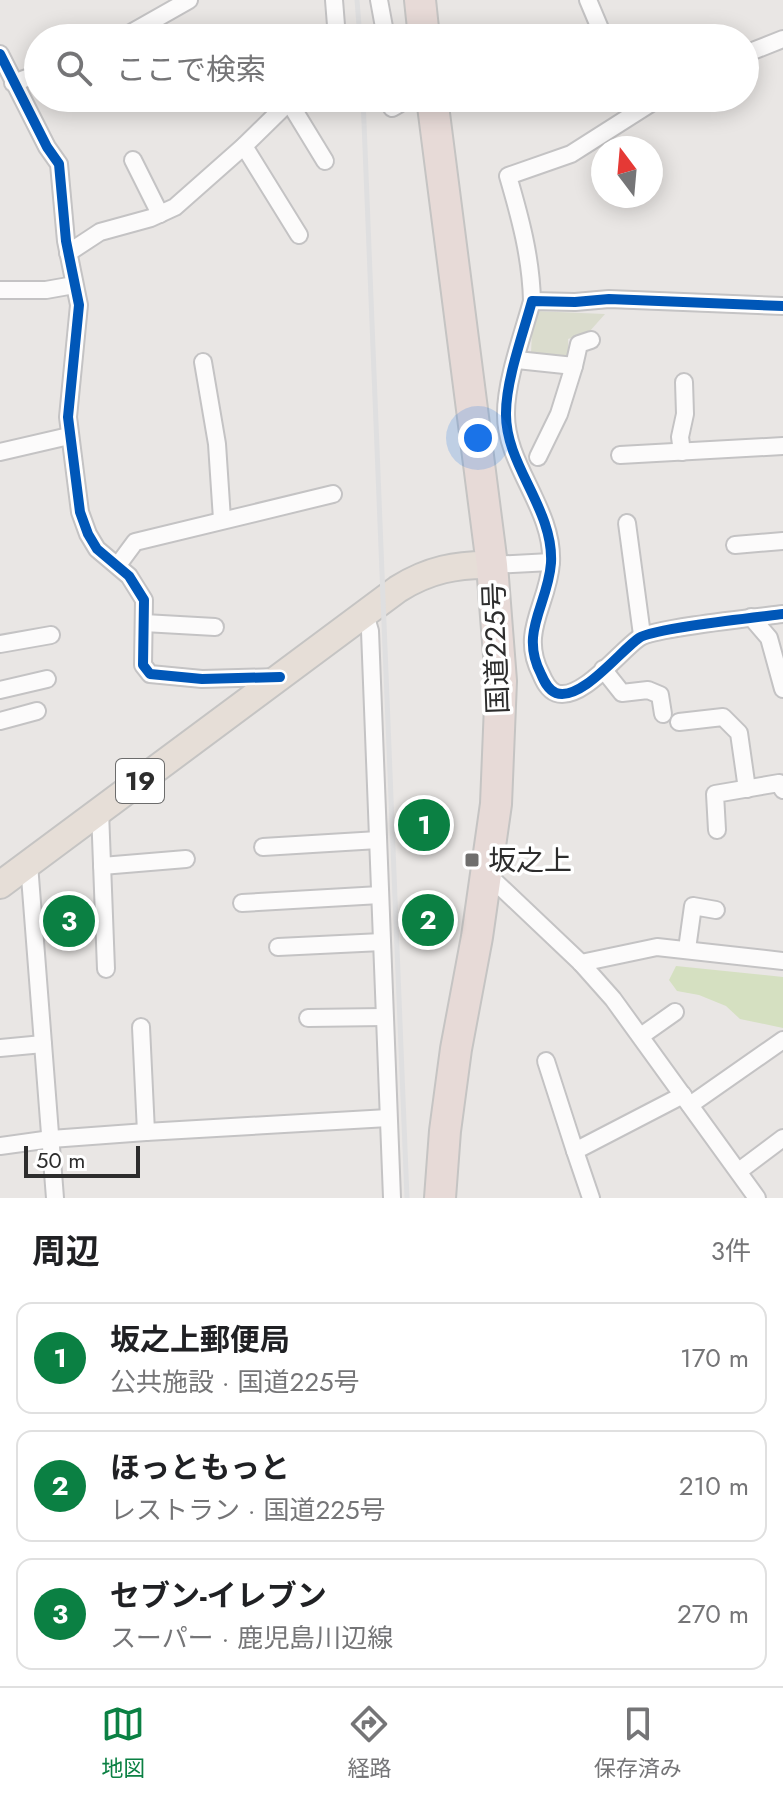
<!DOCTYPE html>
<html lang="ja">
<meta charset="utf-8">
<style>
:root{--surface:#fff;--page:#f2f2f2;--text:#202124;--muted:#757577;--line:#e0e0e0;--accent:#0b8043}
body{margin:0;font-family:Jost,"Noto Sans JP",sans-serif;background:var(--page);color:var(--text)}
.compass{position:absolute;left:591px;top:136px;width:72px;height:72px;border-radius:50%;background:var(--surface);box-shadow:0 4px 20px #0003;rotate:344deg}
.scale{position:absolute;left:24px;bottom:20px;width:116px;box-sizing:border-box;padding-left:8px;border:4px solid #2d2d2d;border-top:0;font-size:22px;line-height:28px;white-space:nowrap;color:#2d2d2d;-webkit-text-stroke:6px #fff;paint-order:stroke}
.you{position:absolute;left:478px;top:438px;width:28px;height:28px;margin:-20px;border:6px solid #fff;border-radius:50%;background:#1a73e8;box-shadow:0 0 0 12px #1a73e833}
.badge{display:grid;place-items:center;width:52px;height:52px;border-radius:50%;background:var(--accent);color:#fff;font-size:26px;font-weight:700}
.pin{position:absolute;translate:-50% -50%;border:4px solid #fff;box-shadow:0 2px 8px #0006}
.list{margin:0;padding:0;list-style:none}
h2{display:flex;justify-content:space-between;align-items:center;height:104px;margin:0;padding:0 32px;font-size:34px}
h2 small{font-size:26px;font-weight:400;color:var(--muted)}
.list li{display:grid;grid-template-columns:52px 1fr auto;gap:24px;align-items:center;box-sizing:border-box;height:112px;margin:0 16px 16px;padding:0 16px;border:2px solid var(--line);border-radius:16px}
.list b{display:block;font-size:30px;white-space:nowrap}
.list p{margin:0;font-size:26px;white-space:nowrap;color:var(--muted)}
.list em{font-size:26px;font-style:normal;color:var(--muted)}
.icon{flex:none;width:44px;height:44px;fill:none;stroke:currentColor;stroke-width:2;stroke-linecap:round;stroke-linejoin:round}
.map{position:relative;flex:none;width:783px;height:1198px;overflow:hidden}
.search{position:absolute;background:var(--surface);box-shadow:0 4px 20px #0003;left:24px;right:24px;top:24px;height:88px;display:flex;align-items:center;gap:20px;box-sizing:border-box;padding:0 28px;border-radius:44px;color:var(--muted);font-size:30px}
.sheet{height:488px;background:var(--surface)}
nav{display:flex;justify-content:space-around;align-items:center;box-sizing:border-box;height:112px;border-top:2px solid var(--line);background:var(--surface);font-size:22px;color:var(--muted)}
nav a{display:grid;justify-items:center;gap:4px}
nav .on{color:var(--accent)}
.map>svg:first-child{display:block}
.green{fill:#d5e0c1}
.cemetery{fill:#dadccd}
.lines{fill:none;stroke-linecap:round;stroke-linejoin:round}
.street-casing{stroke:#c4c3c4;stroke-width:20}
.primary-casing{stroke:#c5c4c3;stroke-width:30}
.highway-casing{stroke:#c5c4c3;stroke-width:34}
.street{stroke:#fcfbfb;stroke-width:16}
.primary{stroke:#e6ded7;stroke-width:26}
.highway{stroke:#e7dad7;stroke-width:30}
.rail{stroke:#dfdfe0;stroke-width:5}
.cycleway-casing{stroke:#fff;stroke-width:15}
.cycleway{stroke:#0057b8;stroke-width:10}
.poi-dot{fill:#6f6e6d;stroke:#fff;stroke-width:3}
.labels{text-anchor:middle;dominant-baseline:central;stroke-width:7;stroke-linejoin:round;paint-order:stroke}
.shield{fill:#fff;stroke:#6c6c6c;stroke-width:2}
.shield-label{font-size:26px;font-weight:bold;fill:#2d2d2d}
.street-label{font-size:28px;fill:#2d2d2d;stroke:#fff}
.poi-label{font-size:28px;fill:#2d2d2d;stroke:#fff;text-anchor:start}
</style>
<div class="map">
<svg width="783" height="1198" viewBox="0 0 783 1198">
<rect width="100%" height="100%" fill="#e9e6e4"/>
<polygon class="green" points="676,966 783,977 783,1028 740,1019 726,1006 699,995 677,991 669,980"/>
<polygon class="cemetery" points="533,311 605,314 589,332 568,339 569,357 531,353"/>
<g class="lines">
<g class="street-casing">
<g id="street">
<polyline points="334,0 337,38"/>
<polyline points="379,0 386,38"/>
<polyline points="588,0 604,38"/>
<polyline points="122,38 189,0"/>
<polyline points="0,54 47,147 59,164 66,241 79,305 68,417 80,512 88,534 97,549 129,576 144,600 143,665 150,674 202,679 280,677"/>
<polyline points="745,54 783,39"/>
<polyline points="13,83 38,74"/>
<polyline points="289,102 325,161"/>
<polyline points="392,108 399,104 398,98"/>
<polyline points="244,146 299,235"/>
<polyline points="133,160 160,214"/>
<polyline points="68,253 100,232 151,218 175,207 244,146 293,98"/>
<polyline points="0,290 46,290 74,285"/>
<path d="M532,301c-1,-44 -12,-84 -24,-125l63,-22 88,-56"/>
<path d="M783,306l-174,-7 -34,3 -43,-1c-9,33 -26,79 -26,112 -1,52 48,96 45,150 -3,42 -32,69 -10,111 3,7 7,16 15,19 25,9 64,-42 83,-55 15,-10 121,-21 144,-24"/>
<polyline points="517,360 574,366 579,344 591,340"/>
<polyline points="203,362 217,444 222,519"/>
<polyline points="0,452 69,436"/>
<polyline points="682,452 680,437 685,414 684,382"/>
<polyline points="620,455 783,446"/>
<polyline points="538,457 559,414 574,366"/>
<polyline points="627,523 642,635"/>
<polyline points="735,545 783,541"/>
<polyline points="118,565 135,542 333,494"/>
<polyline points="492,565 551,562"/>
<polyline points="365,614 370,631 392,1198"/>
<polyline points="751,617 769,638 783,689"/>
<polyline points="144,623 215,627"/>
<polyline points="0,644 51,635"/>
<polyline points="603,669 622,693 648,690 660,695 663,714"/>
<polyline points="0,690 47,679"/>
<polyline points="0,721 37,711"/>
<polyline points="679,722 723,717 739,733 747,789"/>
<polyline points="100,811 106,969"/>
<polyline points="717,830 715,794 779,783 783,790"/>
<polyline points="263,847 378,840"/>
<polyline points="29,864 55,1198"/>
<polyline points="102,866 186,859"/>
<polyline points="486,873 581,963 613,999 757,1198"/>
<polyline points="242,903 380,895"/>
<polyline points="278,947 382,942"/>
<polyline points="687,949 693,906 716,910"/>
<polyline points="581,963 657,947 783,961"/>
<polyline points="308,1018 384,1017"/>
<polyline points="141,1027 146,1132"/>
<polyline points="641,1036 675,1012"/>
<polyline points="0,1048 43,1044"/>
<polyline points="546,1061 575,1151"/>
<polyline points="690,1105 783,1040"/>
<polyline points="0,1146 51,1139 146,1132 388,1118"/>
<polyline points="739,1171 783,1138"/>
<polyline points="591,1198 575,1151 683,1095"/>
</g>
</g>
<g class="primary-casing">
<path id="primary" d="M0,885l398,-296c30,-19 59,-25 94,-24"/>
</g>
<g class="highway-casing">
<g id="highway">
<polyline points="420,0 424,38"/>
<polyline points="432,98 492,565 501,681 496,804 477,937 456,1049 445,1131 440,1198"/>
</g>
</g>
<use href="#street" class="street"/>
<use href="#primary" class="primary"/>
<use href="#highway" class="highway"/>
<g class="rail">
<polyline points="357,0 360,38"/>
<polyline points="363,98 407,1198"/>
</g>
<g class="cycleway-casing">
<g id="cycleway">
<polyline points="0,54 47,147 59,164 66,241 79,305 68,417 80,512 88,534 97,549 129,576 144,600 143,665 150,674 202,679 280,677"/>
<path d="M783,306l-174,-7 -34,3 -43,-1c-9,33 -26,79 -26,112 -1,52 48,96 45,150 -3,42 -32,69 -10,111 3,7 7,16 15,19 25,9 64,-42 83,-55 15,-10 121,-21 144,-24"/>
</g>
</g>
<use href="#cycleway" class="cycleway"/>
</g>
<rect class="poi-dot" x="464" y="852" width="16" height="16" rx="4"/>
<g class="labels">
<rect class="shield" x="116" y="759" width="48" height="44" rx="6"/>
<g class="shield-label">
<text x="140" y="781">19</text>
</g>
<g class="street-label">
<text transform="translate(496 648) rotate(-92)">国道225号</text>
</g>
<g class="poi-label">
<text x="488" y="860">坂之上</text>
</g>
</g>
</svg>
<svg class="compass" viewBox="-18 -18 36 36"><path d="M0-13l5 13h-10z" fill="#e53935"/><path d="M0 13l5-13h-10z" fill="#757577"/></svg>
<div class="scale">50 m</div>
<div class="you"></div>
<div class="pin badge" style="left:424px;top:825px">1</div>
<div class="pin badge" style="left:428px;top:920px">2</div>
<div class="pin badge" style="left:69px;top:921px">3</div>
<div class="search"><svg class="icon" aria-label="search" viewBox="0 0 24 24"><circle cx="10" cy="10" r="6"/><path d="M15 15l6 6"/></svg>ここで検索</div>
</div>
<section class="sheet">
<h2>周辺<small>3件</small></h2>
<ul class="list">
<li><span class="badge">1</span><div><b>坂之上郵便局</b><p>公共施設 · 国道225号</p></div><em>170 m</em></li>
<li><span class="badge">2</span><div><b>ほっともっと</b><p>レストラン · 国道225号</p></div><em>210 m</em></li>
<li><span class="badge">3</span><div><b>セブン-イレブン</b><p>スーパー · 鹿児島川辺線</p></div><em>270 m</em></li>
</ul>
</section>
<nav>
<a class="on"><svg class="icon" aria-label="map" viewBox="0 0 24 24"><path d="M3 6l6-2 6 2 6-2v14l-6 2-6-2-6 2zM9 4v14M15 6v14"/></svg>地図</a>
<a><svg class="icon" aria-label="directions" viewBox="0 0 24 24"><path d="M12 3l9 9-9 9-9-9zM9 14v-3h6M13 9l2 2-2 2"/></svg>経路</a>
<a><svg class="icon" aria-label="saved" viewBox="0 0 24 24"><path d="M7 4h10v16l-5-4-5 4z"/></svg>保存済み</a>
</nav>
